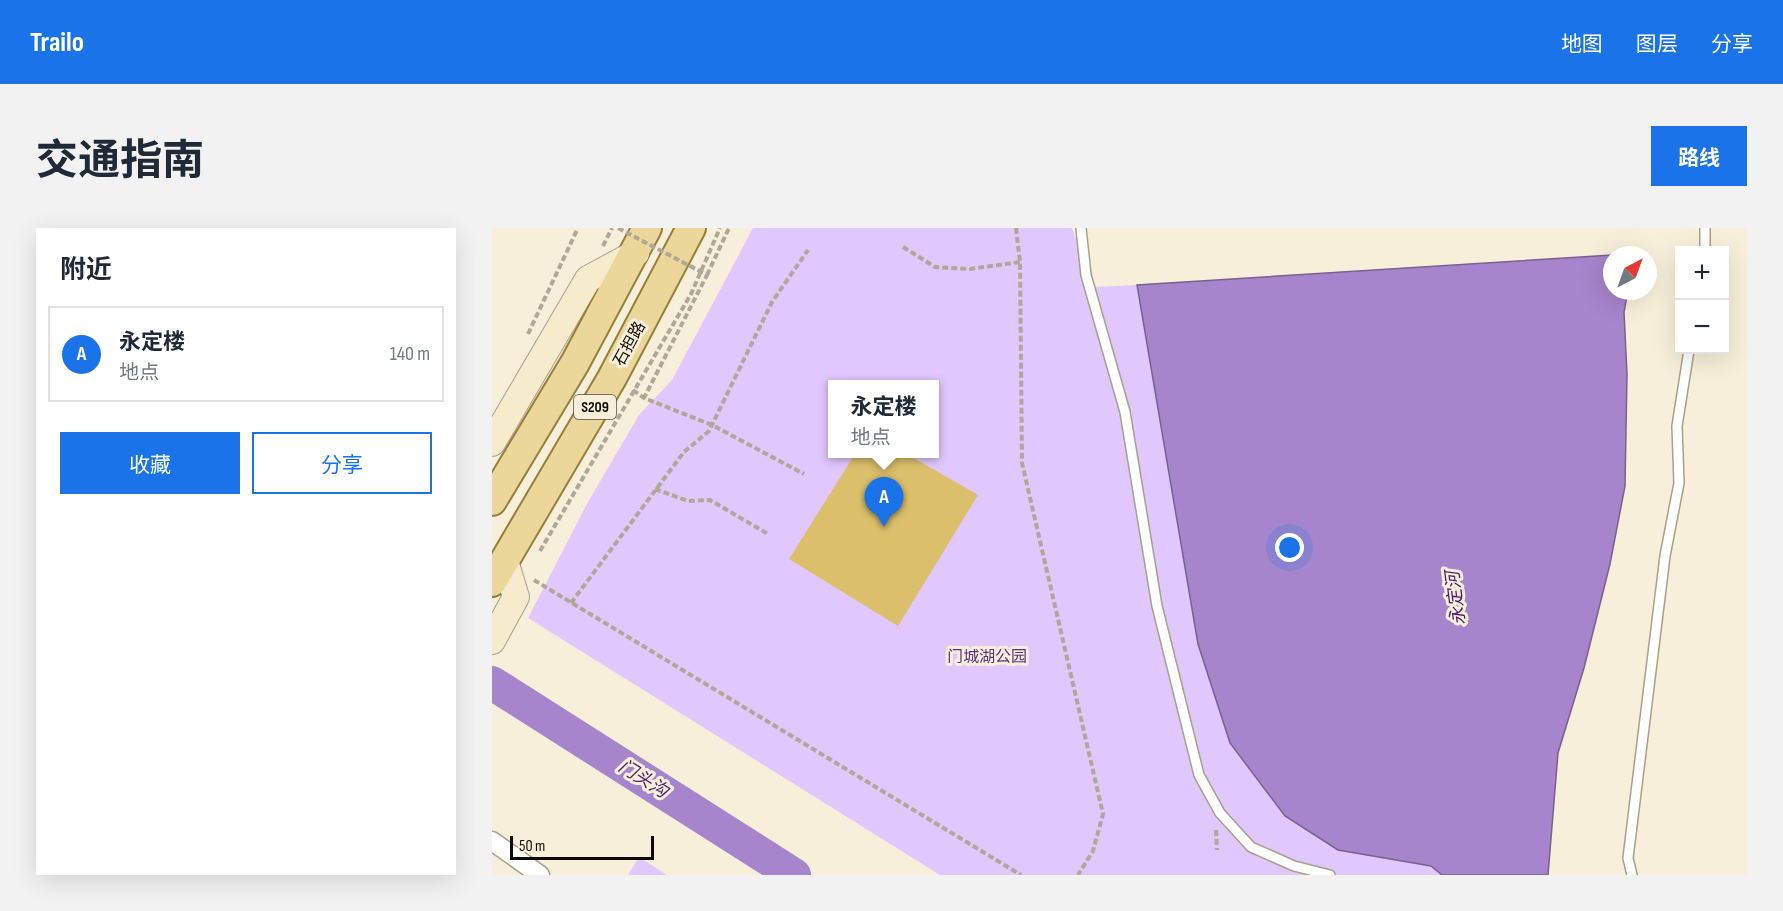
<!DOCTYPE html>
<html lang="zh">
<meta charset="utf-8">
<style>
:root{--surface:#fff;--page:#f2f2f3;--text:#1f2937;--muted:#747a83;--line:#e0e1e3;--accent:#1a73e8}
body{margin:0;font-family:"Sofia Sans Condensed","Noto Sans SC",sans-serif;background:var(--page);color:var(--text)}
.controls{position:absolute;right:18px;top:18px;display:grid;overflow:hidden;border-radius:0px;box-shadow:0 6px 24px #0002}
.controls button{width:54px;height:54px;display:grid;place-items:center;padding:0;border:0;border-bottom:2px solid var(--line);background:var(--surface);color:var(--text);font:30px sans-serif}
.compass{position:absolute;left:1111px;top:18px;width:54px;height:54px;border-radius:50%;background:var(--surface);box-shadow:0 6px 24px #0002;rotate:41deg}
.scale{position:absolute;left:18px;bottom:15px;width:144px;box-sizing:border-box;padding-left:6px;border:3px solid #0e0b05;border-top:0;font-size:16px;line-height:21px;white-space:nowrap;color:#0e0b05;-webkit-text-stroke:4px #f7efd9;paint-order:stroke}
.you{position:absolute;left:798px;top:320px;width:21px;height:21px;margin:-15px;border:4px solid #fff;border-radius:50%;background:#1a73e8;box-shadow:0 0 0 9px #1a73e833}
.badge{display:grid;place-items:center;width:39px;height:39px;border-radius:50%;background:var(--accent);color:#fff;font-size:20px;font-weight:700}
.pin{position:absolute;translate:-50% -50px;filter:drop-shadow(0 2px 3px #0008)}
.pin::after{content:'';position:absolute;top:32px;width:21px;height:18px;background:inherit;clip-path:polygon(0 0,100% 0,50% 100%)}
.popup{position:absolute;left:336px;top:152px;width:111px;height:78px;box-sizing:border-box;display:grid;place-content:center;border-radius:0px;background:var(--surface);filter:drop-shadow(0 2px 4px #0005);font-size:20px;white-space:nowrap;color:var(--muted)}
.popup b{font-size:22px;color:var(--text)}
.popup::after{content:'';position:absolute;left:50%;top:100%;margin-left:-12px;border:12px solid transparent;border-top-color:var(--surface)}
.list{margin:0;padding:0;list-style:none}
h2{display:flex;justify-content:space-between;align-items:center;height:78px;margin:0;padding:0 24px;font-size:26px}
h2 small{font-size:20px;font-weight:400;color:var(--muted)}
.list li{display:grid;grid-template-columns:39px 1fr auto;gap:18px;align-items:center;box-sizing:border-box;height:96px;margin:0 12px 12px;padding:0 12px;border:2px solid var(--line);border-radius:0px}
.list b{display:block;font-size:22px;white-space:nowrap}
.list p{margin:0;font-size:20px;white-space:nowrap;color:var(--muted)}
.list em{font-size:20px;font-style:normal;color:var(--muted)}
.actions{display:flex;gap:12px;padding:18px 24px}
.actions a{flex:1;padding:14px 0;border:2px solid var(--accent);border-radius:0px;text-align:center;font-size:21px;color:var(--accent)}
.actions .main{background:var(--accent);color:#fff}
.map{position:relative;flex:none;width:1255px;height:647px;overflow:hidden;border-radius:0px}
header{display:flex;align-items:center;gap:36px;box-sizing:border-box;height:84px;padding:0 30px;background:var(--accent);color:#fff}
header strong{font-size:28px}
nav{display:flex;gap:33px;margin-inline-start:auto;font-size:21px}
.intro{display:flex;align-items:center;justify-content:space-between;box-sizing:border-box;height:144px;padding:0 36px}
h1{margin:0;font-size:42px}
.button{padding:15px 27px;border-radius:0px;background:var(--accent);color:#fff;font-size:21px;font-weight:700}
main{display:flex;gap:36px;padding:0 36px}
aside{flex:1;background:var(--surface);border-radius:0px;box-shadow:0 6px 24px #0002}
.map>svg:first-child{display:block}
.green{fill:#e0c7fe;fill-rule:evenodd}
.water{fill:#a785cc;stroke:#796090;stroke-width:1.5}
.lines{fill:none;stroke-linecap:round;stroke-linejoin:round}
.river{stroke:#a785cc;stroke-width:34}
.building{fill:#dbbf6b}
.lane-casing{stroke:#a7a08b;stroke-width:12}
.street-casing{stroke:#a7a08b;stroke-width:21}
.secondary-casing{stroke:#a7a08b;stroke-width:28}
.primary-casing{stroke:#967f3a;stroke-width:32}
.path{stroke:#afa897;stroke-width:4;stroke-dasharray:6 3;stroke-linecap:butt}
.lane{stroke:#fff;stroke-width:9}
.street{stroke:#fff;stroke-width:18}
.secondary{stroke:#f6ebcd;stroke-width:26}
.primary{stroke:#ecd79a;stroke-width:28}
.path-bridge{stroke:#afa897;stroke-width:4;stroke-dasharray:6 3;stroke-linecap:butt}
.labels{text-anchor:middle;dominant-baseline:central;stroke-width:6;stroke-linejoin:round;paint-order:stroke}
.shield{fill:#f7efd9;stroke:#544f45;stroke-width:1.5}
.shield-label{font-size:15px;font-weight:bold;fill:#0e0b05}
.street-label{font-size:16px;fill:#0e0b05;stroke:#f7efd9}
.park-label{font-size:16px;fill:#5d3085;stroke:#f7efd9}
.water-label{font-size:18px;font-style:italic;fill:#4b1c71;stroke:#f7efd9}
</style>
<header>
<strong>Trailo</strong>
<nav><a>地图</a><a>图层</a><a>分享</a></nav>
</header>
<div class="intro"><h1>交通指南</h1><a class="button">路线</a></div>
<main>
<aside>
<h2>附近<small></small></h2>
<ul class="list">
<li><span class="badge">A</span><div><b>永定楼</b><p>地点</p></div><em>140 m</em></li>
</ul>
<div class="actions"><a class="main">收藏</a><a>分享</a></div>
</aside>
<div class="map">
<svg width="1255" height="647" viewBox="0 0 1255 647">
<rect width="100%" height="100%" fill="#f7efd9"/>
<g class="green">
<path d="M261,0h319l22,59 43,-2 61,359 87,172 53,33 93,17 11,9h-502l-412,-257 60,-116 51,-87 33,-35zM341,156h102v70h-102z"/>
<polygon points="147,629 175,647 136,647"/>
</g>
<polygon class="water" points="1120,27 1120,63 1136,63 1132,84 1135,146 1133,258 1118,336 1092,440 1066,525 1056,647 950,647 939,638 846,622 793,588 738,515 706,416 645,57"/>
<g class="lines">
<polyline class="river" points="0,455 302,647"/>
</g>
<polygon class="building" points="363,226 415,226 486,267 406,398 297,331"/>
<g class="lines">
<g class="lane-casing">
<g id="lane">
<polyline points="589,0 594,47 633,184 665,378 707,547 728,585 759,619 802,638 838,647"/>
<polyline points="1213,22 1213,0"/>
<polyline points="1140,647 1136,630 1173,328 1187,255 1185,198 1197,122"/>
</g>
</g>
<g class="street-casing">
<polyline id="street" points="0,613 48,647"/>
</g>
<g class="secondary-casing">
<g id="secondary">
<polyline points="0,215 96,51 144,25"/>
<polyline points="0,413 24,369 13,333"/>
</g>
</g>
<g class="primary-casing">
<g id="primary">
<polyline points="0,273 83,135 155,0"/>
<polyline points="0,354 120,150 199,0"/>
</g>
</g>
<g class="path">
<polyline points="524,0 528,34 530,235 611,586 601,623 586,647"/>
<polyline points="111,18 120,0"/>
<polyline points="411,19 443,39 478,41 528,34"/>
<polyline points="215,47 237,0"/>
<polyline points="36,106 86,0"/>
<polyline points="141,162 152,170 220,197 312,246"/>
<polyline points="163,261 196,273 218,272 276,306"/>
<polyline points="48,323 199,66 228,0"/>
<polyline points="42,352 529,647"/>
<polyline points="79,375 192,224 217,203 280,74 316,22"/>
<polyline points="724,602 725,622"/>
</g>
<use href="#lane" class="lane"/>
<use href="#street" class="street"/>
<use href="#secondary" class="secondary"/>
<use href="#primary" class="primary"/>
<polyline class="path-bridge" points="126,0 215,47 152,170"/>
</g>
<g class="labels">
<rect class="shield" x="82" y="167" width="42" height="24" rx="4.5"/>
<g class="shield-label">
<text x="103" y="179">S209</text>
</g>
<g class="street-label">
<text transform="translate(138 116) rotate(-61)">石担路</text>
</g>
<g class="park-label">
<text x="495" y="429">门城湖公园</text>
</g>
<g class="water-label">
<text transform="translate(964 370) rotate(-97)">永定河</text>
<text transform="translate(151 551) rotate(32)">门头沟</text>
</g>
</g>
</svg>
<div class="controls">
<button>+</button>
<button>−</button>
</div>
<svg class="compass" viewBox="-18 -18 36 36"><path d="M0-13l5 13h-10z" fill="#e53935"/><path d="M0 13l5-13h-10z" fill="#747a83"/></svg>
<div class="scale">50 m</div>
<div class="you"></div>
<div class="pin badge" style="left:392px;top:299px">A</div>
<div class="popup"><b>永定楼</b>地点</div>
</div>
</main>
